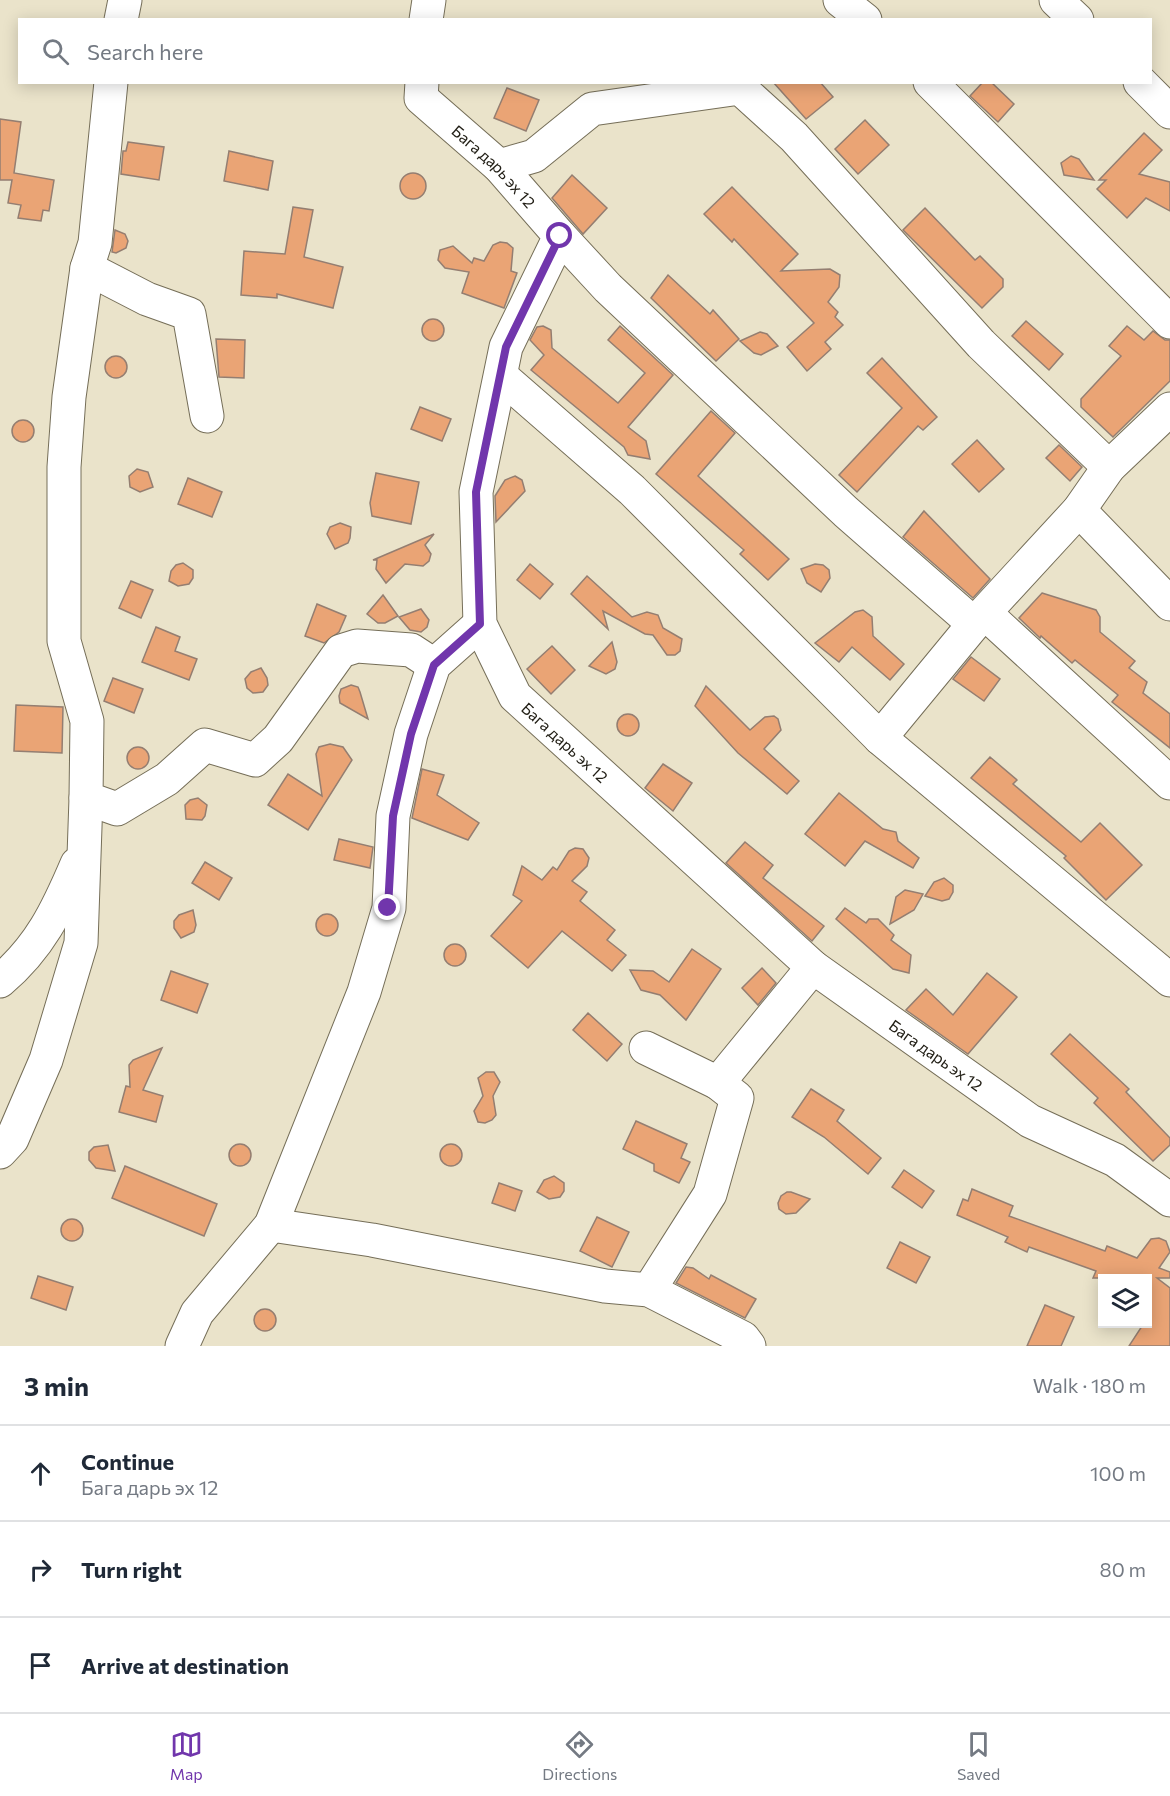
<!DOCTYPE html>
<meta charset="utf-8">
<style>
:root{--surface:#fff;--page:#f6f6f7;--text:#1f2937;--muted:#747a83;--line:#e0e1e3;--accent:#7136ac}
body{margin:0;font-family:Commissioner,sans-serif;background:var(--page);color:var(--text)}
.controls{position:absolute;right:18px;bottom:18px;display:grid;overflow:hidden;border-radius:0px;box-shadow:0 3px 15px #0003}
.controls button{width:54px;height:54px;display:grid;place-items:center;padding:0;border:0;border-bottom:2px solid var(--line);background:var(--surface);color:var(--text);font:30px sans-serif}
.stop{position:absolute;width:18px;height:18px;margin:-14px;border:4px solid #7136ac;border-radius:50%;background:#fff}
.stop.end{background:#7136ac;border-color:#fff;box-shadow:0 2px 6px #0008}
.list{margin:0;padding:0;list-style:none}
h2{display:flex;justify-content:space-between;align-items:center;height:78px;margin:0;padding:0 24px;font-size:26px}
h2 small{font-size:20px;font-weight:400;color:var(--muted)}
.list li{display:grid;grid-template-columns:39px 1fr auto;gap:18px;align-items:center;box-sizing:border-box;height:96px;padding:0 24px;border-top:2px solid var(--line)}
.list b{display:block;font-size:22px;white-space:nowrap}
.list p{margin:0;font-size:20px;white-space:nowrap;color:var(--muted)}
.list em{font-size:20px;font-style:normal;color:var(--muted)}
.icon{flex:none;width:33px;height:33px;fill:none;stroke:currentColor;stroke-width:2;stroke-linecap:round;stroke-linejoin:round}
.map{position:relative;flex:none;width:1170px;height:1346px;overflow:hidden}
.search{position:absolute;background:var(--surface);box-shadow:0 3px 15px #0003;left:18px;right:18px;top:18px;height:66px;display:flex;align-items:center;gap:15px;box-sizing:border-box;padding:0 21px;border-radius:0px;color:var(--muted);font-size:22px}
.sheet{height:366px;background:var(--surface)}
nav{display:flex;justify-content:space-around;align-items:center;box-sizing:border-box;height:84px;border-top:2px solid var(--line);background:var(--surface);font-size:16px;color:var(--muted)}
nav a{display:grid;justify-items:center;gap:3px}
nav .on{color:var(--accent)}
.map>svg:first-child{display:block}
.building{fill:#eaa475;stroke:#947e71;stroke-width:1.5}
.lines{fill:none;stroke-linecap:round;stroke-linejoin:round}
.minor-casing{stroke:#756e58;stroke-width:35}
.minor{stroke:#fff;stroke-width:33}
.route{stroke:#7136ac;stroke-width:8}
.labels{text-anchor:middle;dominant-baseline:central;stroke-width:4.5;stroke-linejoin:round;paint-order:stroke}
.street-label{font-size:16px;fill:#232017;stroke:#eae3ca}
</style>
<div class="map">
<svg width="1170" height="1346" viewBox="0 0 1170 1346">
<rect width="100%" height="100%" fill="#eae3ca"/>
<g class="building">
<polygon points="773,82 820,82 833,97 806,119"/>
<polygon points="983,82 991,82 1014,104 998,122 970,96"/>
<polygon points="507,88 539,100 526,131 494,118"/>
<polygon points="0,119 21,122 14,173 54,180 49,211 43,210 41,221 18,218 21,205 8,203 12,180 0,180"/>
<polygon points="865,120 889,145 858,174 835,149"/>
<polygon points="1144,133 1162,150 1139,174 1170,182 1170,211 1146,198 1127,218 1097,189 1106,180 1099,180"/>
<polygon points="128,142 164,147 159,180 121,174 123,151 126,151"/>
<polygon points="229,151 273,161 268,190 224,181"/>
<polygon points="1071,156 1079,159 1094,180 1064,175 1061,163"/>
<circle cx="413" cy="186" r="13"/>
<polygon points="572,175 607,208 583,234 552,198"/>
<polygon points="732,187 798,254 781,271 830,269 840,275 839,287 828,302 838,312 835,317 843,325 825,342 831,349 807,371 787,347 814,323 734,239 732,242 704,214"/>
<polygon points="293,207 313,210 304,257 343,267 333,308 277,294 277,298 241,295 244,251 285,254"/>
<polygon points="925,208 975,260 980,256 1003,279 1003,287 982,308 903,230"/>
<polygon points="115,230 125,234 128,241 126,248 116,253 112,252"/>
<polygon points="500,242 507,243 513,248 511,271 517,273 504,308 462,293 469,272 445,268 438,260 440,250 453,246 472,263 474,258 484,261 493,245"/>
<polygon points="668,275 710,314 713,310 739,339 716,361 651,298"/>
<circle cx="433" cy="330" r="11"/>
<polygon points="1026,321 1063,354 1049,370 1012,336"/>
<polygon points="543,326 551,330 552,348 618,403 645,373 608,340 620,326 673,375 628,427 646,441 650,459 628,455 624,447 531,370 544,355 530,340 537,327"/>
<polygon points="1127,326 1144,340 1153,331 1165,340 1170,340 1170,381 1113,437 1081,407 1081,399 1121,356 1109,346"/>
<polygon points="760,332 767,334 778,346 761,355 754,353 740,341"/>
<polygon points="216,339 245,340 244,378 219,377"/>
<circle cx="116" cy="367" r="11"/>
<polygon points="882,358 937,417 923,430 918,426 857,492 839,475 902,408 867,373"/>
<polygon points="420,407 451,419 442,441 411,429"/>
<polygon points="711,411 735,433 698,476 789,559 768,580 740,554 744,550 656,474"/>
<circle cx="23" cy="431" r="11"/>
<polygon points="977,440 1004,469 979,492 952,464"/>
<polygon points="1059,445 1082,467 1070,481 1046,458"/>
<polygon points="137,469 148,472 153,487 140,492 130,487 129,476"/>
<polygon points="376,473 419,482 411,524 372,516 370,503"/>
<polygon points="515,476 522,480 525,491 496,522 495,496 505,480"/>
<polygon points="188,478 222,492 212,517 178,504"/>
<polygon points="924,511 990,579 973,598 903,537"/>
<polygon points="340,523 351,527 350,538 348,543 335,549 327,534 330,527"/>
<polygon points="434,534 425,545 431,554 429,561 423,566 405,564 386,583 376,569 377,560 373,560"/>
<polygon points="183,563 193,570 193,578 189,584 178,586 169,581 171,571 176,565"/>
<polygon points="530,564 553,584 540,599 517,580"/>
<polygon points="815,564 823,565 829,570 830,578 821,592 807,583 801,569"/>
<polygon points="587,576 632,617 647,612 658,615 663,628 682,639 680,651 675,655 667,655 653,635 645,634 603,611 608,629 571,594"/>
<polygon points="131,581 153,590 141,618 119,608"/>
<polygon points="1042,593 1096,610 1100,617 1100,632 1135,661 1129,668 1147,682 1143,693 1170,714 1170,748 1112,702 1118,695 1075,660 1072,663 1041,636 1040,638 1019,618"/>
<polygon points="383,595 398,616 385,623 378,623 367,614"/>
<polygon points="317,604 346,616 339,632 324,643 305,636"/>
<polygon points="421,609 429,620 427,627 421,632 410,630 399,617"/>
<polygon points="863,610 872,617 873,636 904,664 890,680 852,647 839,662 815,643 855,612"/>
<polygon points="156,627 180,637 175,651 197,659 189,680 142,662"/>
<polygon points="612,642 617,662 615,669 606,674 589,666"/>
<polygon points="552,646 575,670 551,694 527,669"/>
<polygon points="971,657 1000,679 984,701 953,679"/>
<polygon points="261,668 267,678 268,685 263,692 253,693 247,688 245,679 251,672"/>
<polygon points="113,678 143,689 134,713 104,701"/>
<polygon points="351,685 358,687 360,692 368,719 340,703 339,696 341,689"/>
<polygon points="706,686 750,730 765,717 774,716 778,719 781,730 764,749 799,781 787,794 738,753 695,706"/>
<polygon points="16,705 63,707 62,753 14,751"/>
<circle cx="628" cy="725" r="11"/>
<polygon points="330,744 343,747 352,760 308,830 268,805 288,774 322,796 316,754 319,747"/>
<circle cx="138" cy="758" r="11"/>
<polygon points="990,757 1017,780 1013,784 1081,842 1100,823 1142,865 1106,900 1064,858 1066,856 971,778"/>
<polygon points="663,764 692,783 673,811 645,788"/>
<polygon points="422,769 444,775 437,795 479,823 468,840 412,818"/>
<polygon points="839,793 883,829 896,832 898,841 919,858 913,868 865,841 845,866 805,834"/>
<polygon points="198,798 207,805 205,816 202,820 186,819 185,805 190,800"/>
<polygon points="339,839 373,847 370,868 334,860"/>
<polygon points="745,842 773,865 763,878 824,926 812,941 726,863"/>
<polygon points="575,848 583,849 589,858 587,866 572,881 587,892 580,901 615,930 607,940 626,955 612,971 562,931 528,968 491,936 522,901 513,895 522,866 542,880 553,867 557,870 569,851"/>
<polygon points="205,862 232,878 219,900 192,883"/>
<polygon points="944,878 953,885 953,892 949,899 942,901 925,896 934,882"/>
<polygon points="905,890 923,894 914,910 890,924 896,897"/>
<polygon points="845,908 866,923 869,919 878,919 894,935 891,940 911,955 909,973 893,969 836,919"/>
<polygon points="193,910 196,925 194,932 181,938 174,928 174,921 179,915"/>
<circle cx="327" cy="925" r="11"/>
<circle cx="455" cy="955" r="11"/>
<polygon points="692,949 721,969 686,1020 660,995 641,990 630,970 653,971 669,982"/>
<polygon points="762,968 776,983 758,1005 742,988"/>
<polygon points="171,971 208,984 197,1013 161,1000"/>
<polygon points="987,973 1017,997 968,1054 906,1010 926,989 953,1015"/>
<polygon points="588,1013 622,1044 607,1061 573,1030"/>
<polygon points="1070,1034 1129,1089 1126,1092 1170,1138 1170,1145 1153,1161 1094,1103 1098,1098 1051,1054"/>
<polygon points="162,1048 143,1090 163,1096 156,1122 119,1112 126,1086 130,1087 129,1065 133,1060"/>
<polygon points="486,1072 494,1072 500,1082 493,1096 496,1115 492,1120 485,1123 478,1122 474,1111 483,1096 478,1078"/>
<polygon points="811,1089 844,1110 837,1121 881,1158 868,1174 824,1137 792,1117"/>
<polygon points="636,1121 687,1144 681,1158 690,1162 679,1183 654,1171 654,1164 623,1149"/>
<circle cx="240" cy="1155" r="11"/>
<circle cx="451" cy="1155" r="11"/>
<polygon points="108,1145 115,1171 96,1168 89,1160 89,1152 94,1147"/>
<polygon points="125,1166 217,1204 204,1236 112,1198"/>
<polygon points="904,1170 934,1191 922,1208 892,1187"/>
<polygon points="554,1176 564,1183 564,1191 560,1197 549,1199 537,1192 544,1180"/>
<polygon points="499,1183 522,1191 515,1211 492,1203"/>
<polygon points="972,1189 1013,1206 1009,1216 1105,1251 1107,1246 1137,1258 1151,1239 1159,1238 1166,1241 1170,1252 1159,1268 1170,1272 1170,1278 1157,1278 1170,1288 1170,1346 1129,1346 1144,1323 1148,1323 1148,1278 1093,1278 1096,1271 1029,1247 1027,1252 1005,1242 1008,1237 957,1215 963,1199 968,1201"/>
<polygon points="787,1192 791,1192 810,1199 796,1213 786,1214 779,1209 778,1203 781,1196"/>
<polygon points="597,1217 629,1232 612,1267 580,1251"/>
<circle cx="72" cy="1230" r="11"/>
<polygon points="900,1242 930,1257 916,1283 887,1268"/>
<polygon points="686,1267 693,1268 709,1279 711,1275 756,1299 745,1318 676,1283"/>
<polygon points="38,1276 73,1287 66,1310 31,1298"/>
<polygon points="1045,1305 1074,1317 1061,1346 1027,1346"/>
<circle cx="265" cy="1320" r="11"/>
</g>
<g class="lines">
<g class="minor-casing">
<g id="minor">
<polyline points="840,0 865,20"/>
<polyline points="1056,0 1077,20"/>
<polyline points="121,20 125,0"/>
<polyline points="426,20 429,0"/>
<polyline points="111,82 95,243 87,268 69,397 64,467 64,641 87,721 86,798 117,809 167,779 205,745 255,760 278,739 341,651 357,646 411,650 434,665"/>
<path id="s1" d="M422,82l-1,16 78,68 61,70 -54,111 -30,145 4,132 35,72 298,271 217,154 85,39 55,40"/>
<polyline points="930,82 1170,322"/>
<polyline points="1140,82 1170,112"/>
<polyline points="499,166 534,156 592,109 740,88 794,137 981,344 1109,467"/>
<polyline points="560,236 608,288 846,512 974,624"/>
<polyline points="87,268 147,299 189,314 207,416"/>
<polyline points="501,376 632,490 880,738 1170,980"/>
<polyline points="1079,510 1170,604"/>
<polyline points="986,614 1170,783"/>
<polyline points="880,738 974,624 1079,510 1109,467 1170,409"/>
<path d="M0,981c40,-34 57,-70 77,-117"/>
<polyline points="646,1048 718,1083"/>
<polyline points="0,1152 12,1139 46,1060 81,943 86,798"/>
<polyline points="271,1225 372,1240 605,1286 649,1290 743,1338 749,1346"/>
<polyline points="649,1290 710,1194 737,1098 718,1083 813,967"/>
<polyline points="182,1346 197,1313 271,1225 364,992 389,908 393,816 411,734 434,665 480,624"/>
</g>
</g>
<use href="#minor" class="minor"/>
</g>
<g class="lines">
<polyline class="route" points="388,908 393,816 411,734 434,665 480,624 476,492 506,347 560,236"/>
</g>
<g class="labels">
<g class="street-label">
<text stroke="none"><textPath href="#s1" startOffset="116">Бага дарь эх 12</textPath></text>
<text stroke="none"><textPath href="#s1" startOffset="764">Бага дарь эх 12</textPath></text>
<text stroke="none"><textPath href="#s1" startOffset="1250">Бага дарь эх 12</textPath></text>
</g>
</g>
</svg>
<div class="controls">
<button><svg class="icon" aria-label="layers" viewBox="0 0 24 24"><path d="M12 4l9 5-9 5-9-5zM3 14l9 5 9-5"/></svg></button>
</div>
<div class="stop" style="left:560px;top:236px"></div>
<div class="stop end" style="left:388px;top:908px"></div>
<div class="search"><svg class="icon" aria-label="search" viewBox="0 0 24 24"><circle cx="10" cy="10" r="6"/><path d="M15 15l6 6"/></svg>Search here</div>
</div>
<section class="sheet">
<h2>3 min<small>Walk · 180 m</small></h2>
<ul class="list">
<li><svg class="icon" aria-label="ahead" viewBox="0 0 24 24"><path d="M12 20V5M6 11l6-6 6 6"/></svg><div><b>Continue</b><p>Бага дарь эх 12</p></div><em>100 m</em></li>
<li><svg class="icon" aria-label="right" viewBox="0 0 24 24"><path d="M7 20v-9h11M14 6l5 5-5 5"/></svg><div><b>Turn right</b></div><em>80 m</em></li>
<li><svg class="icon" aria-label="arrive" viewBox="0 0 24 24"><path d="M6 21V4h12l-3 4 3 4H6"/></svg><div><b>Arrive at destination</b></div></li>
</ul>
</section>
<nav>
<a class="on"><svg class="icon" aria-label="map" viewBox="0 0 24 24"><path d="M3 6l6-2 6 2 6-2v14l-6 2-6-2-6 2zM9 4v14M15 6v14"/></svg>Map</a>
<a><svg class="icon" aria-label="directions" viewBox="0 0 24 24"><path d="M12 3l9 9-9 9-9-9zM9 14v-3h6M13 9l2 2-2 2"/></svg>Directions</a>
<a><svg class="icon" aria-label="saved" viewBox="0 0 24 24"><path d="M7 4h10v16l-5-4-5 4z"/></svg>Saved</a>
</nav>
